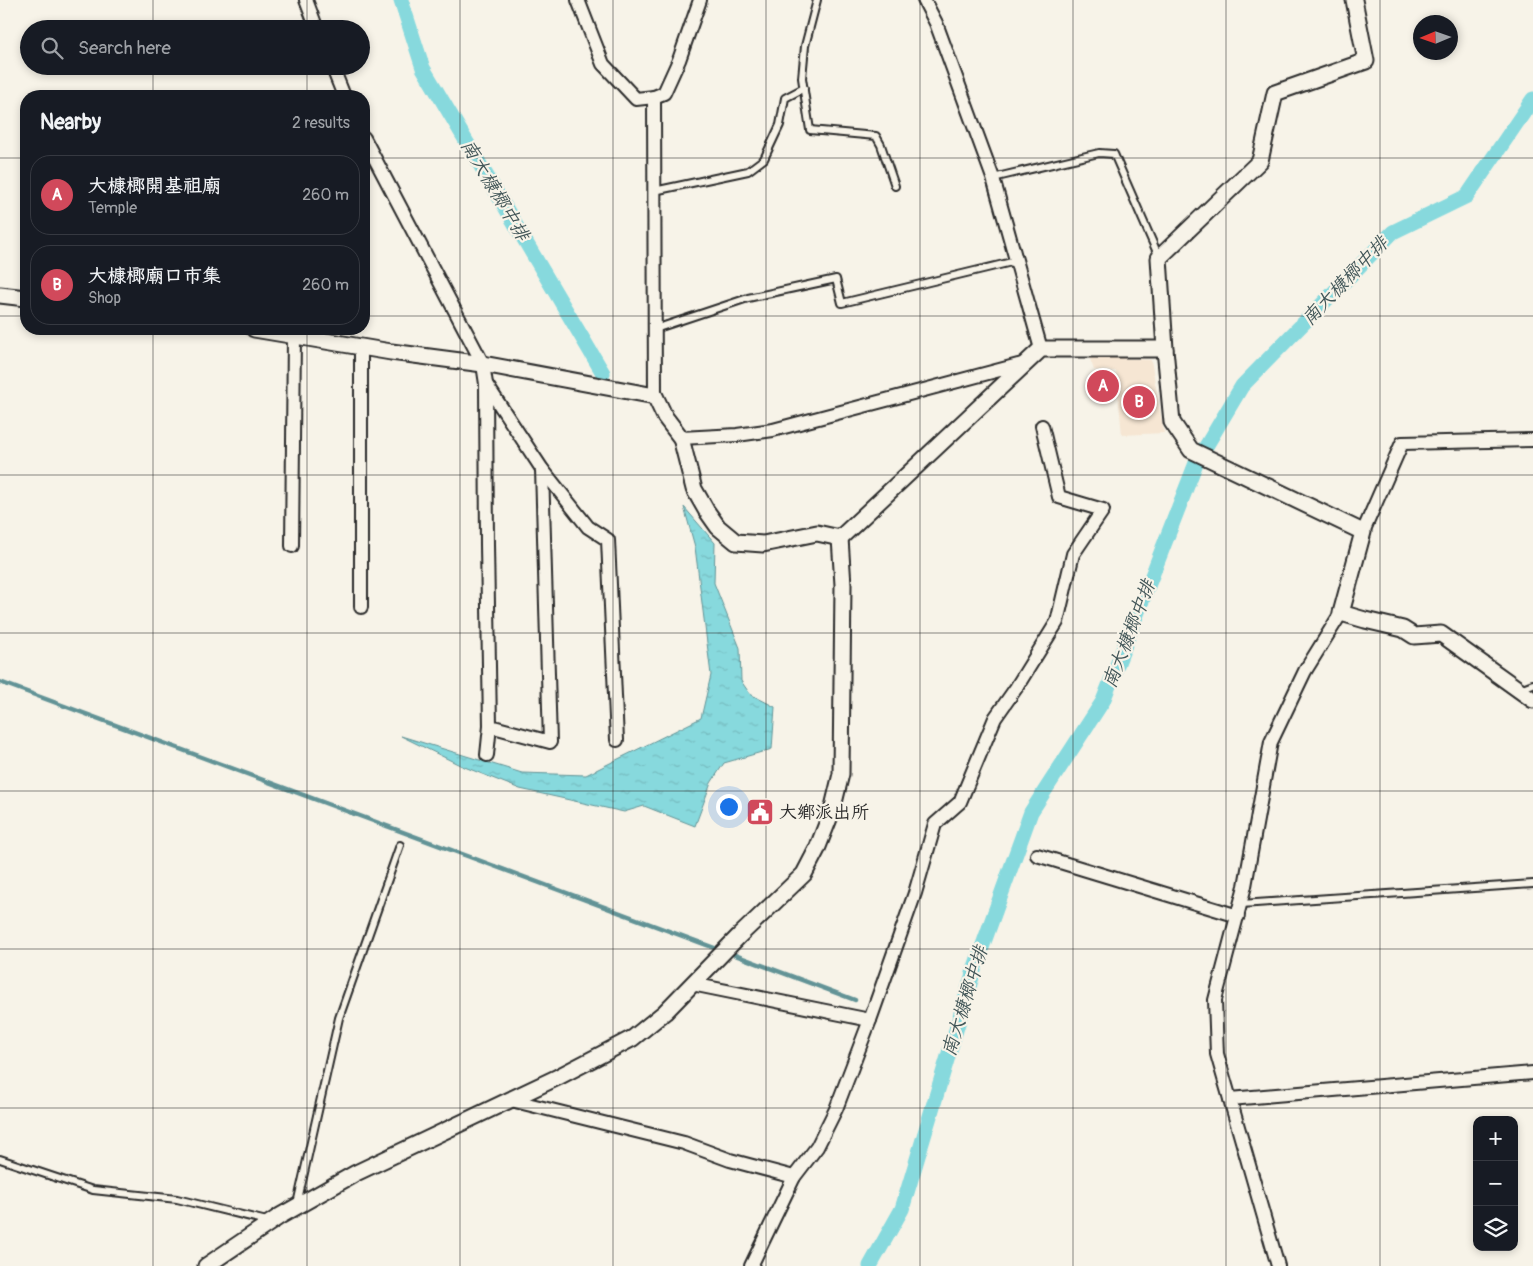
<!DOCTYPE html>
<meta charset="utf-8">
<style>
:root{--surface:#171b24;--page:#242831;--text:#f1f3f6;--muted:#9ea1a6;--line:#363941;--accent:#d1495b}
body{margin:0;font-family:Pangolin,"LXGW WenKai TC",sans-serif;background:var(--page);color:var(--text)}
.controls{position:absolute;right:15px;bottom:15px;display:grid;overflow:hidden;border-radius:10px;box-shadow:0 2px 8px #0003}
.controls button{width:45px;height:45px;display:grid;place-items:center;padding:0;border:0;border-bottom:1px solid var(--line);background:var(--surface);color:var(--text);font:25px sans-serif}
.compass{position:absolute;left:1413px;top:15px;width:45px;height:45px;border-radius:50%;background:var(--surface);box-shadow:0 2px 8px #0003;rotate:268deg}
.you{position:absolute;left:728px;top:806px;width:18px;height:18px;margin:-12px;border:4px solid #fff;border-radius:50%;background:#1a73e8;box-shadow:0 0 0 8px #1a73e833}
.badge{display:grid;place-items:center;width:32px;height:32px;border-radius:50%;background:var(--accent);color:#fff;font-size:16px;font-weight:700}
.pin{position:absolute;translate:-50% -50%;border:2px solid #fff;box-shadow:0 1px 5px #0006}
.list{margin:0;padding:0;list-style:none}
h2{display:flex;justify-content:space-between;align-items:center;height:65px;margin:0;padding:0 20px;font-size:21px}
h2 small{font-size:16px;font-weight:400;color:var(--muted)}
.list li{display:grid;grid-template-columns:32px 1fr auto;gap:15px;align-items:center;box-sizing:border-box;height:80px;margin:0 10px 10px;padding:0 10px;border:1px solid var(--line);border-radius:20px}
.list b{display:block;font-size:19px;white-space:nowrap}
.list p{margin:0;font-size:16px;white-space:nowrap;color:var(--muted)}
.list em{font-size:16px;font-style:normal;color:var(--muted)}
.icon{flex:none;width:28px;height:28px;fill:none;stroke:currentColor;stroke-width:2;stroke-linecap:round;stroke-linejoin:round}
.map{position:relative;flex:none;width:1533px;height:1266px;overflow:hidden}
.search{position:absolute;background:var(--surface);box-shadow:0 2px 8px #0003;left:20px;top:20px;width:350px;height:55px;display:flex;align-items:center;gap:12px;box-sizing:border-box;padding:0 18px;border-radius:28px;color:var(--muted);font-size:19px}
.panel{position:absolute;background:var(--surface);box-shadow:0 2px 8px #0003;left:20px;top:90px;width:350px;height:245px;border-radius:20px}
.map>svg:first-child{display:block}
.built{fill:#f6e6d3}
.water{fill:url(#water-ripples);stroke:#629396}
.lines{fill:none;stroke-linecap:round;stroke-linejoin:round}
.stream{stroke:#629396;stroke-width:4.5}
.canal{stroke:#87d9dd;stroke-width:15}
.service-casing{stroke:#2b2b2b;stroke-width:10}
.minor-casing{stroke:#2b2b2b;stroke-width:16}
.tertiary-casing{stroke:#2b2b2b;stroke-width:19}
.service{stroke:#f7f3e8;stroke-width:6}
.minor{stroke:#f7f3e8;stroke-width:12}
.tertiary{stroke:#f7f3e8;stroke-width:15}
.grid{fill:none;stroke:#2b2b2b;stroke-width:1;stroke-opacity:0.55}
.labels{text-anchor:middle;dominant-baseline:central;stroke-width:4.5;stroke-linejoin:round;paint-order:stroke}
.poi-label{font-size:18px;fill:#2b2b2b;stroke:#f7f3e8;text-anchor:start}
.water-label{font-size:19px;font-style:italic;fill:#425658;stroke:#f7f3e8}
</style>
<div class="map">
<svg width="1533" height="1266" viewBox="0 0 1533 1266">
<defs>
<pattern id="water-ripples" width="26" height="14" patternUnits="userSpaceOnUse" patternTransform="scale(1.25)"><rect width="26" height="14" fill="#87d9dd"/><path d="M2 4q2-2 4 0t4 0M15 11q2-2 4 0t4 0" fill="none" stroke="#75babe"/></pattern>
</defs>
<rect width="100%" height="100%" fill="#f7f3e8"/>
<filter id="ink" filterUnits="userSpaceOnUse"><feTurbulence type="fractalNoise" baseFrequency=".02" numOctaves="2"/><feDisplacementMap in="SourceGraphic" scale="10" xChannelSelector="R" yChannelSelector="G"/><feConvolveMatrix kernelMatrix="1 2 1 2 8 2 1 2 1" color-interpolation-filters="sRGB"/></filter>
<g filter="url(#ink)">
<polygon class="built" points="1089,356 1151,360 1164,433 1122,435 1116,371 1094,370"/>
<polygon class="water" points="684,507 715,543 714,583 740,648 741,681 750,694 775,707 772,749 724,763 711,783 695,826 644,806 624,812 520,789 462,766 401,736 522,773 586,775 701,718 711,675 695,547"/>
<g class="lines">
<g class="stream">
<polyline points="0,682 720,950"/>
<polyline points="727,952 855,1000"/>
</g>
<g class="canal">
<polyline points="401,0 423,68 603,373"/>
<polyline points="870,1266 902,1209 975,967 1031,812 1103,701 1196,463 1242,386 1393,232 1467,196 1533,99"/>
</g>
<g class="service-casing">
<g id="service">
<polyline points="817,0 805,46 802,78 810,130 876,136 881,145 895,186"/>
<polyline points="993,178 1099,153 1114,154 1159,257"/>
<polyline points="654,191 748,171 764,159 780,125 785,98 804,88"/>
<polyline points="655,329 748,298 836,279 842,303 1016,261"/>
<polyline points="1520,689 1533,684"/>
<polyline points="1241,904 1533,884"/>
<polyline points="0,1159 93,1190 177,1199 267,1221"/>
<polyline points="297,1204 339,1018 400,845"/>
</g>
</g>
<g class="minor-casing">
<g id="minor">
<polyline points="306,0 317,29"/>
<polyline points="578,0 603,64 636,99 654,97"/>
<polyline points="924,0 936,23 993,178 1041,349"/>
<polyline points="332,66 344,96"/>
<polyline points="364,138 483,364 486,384 542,469 588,527 608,540 617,740"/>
<polyline points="486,384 487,545 490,726 487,755"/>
<polyline points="655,396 654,97 664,93 679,60 700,0"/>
<polyline points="681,438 737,435 773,430 1026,363"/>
<polyline points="1363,532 1402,443 1533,440"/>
<polyline points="292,546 294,336"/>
<polyline points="361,607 361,347"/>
<polyline points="490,726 550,742 542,469"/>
<polyline points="1037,855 1238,916"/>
<polyline points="692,984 870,1020 915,893 935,824 960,802 995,718 1016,688 1057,622 1073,554 1103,510 1059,497 1042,426"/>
<polyline points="1230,1099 1533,1073"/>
<polyline points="511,1100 684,1143 730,1160 794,1177"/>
<polyline points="751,1266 794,1177 817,1147 836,1109 870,1020"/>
<polyline points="1278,1266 1217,1054 1215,1000 1245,886 1271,742 1305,671 1341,613"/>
</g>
</g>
<g class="tertiary-casing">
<g id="tertiary">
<polyline points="1354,0 1366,61 1275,93 1260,161 1159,258 1165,349 1172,422 1191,450 1363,532 1341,613 1365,620 1403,629 1414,636 1441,634 1533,700"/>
<polyline points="0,295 26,298"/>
<polyline points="254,329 391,352 483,364 655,396 665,417 681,438 694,489 706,510 718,527 736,542 763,544 817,533 840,538"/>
<polyline points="840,538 1041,349 1165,349"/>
<polyline points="206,1266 280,1216 356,1173 558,1077 633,1038 665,1012 739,936 804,874 817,849 832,811 841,774 843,585 840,538"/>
</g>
</g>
<use href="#service" class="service"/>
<use href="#minor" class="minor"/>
<use href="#tertiary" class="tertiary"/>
</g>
</g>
<path class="grid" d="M153,0v29M307,0v29M460,0v1266M613,0v1266M766,0v1266M920,0v1266M1073,0v1266M1226,0v1266M1380,0v1266M153,66v30M307,66v30M0,158h26M364,158h1169M0,316h26M364,316h1169M153,329v937M307,329v937M0,475h1533M0,633h1533M0,791h1533M0,949h1533M0,1108h1533"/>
<defs>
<g id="civic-square" transform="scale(1.4375)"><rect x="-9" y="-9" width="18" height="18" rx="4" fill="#d1495b" stroke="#f7f3e8"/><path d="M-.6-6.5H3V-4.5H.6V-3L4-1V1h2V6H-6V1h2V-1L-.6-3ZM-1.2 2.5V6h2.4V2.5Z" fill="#fff"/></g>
</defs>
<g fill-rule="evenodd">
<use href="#civic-square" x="760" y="812"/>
</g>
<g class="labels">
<g class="poi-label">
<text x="779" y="812">大鄉派出所</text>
</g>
<g class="water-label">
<text transform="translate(495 190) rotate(59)">南大槺榔中排</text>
<text transform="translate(1345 281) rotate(-46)">南大槺榔中排</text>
<text transform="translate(1129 634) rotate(-69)">南大槺榔中排</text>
<text transform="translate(965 1001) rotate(-73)">南大槺榔中排</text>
</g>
</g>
</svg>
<div class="controls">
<button>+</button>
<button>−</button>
<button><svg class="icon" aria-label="layers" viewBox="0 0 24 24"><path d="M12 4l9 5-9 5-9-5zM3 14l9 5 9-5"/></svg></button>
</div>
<svg class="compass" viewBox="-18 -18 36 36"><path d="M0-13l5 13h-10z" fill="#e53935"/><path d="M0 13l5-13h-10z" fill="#9ea1a6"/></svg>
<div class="you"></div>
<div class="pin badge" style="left:1103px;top:386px">A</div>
<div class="pin badge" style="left:1139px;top:402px">B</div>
<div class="search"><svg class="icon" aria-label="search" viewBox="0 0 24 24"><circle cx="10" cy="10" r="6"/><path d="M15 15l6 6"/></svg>Search here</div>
<section class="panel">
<h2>Nearby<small>2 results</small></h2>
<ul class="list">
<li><span class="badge">A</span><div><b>大槺榔開基祖廟</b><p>Temple</p></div><em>260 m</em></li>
<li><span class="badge">B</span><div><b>大槺榔廟口市集</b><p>Shop</p></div><em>260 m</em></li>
</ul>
</section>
</div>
